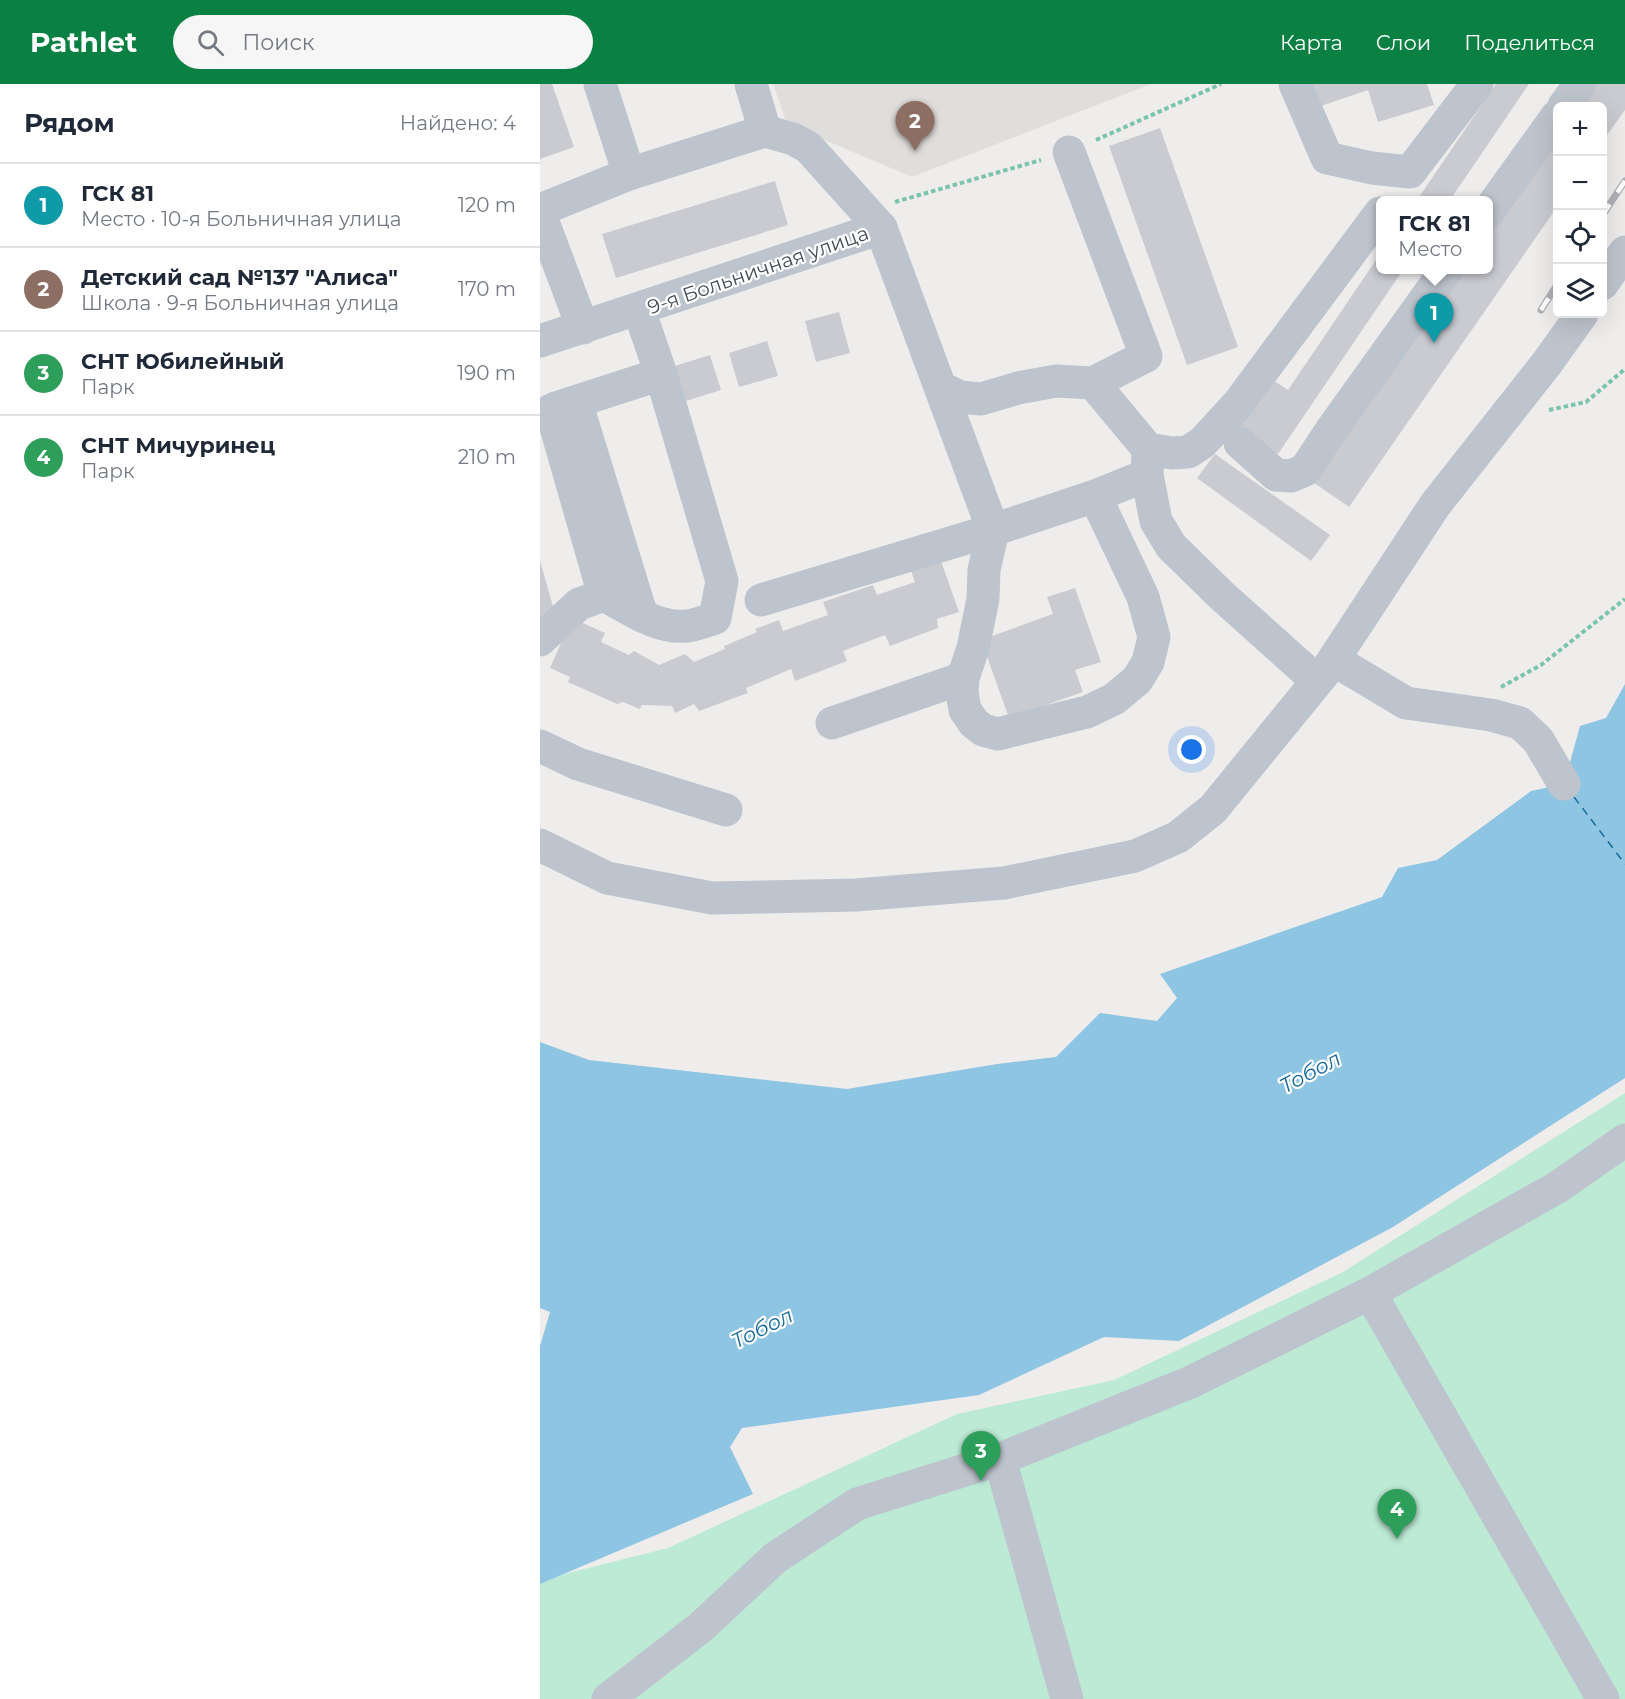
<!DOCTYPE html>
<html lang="ru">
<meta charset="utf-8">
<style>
:root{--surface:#fff;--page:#f6f6f7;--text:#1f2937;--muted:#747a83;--line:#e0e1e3;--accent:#0b8043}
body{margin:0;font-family:Montserrat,sans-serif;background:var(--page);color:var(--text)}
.controls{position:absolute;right:18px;top:18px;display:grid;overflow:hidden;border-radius:9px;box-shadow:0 6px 24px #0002}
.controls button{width:54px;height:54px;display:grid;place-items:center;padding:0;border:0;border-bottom:2px solid var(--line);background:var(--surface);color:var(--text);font:30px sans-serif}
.you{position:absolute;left:652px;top:666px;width:21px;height:21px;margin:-15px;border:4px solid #fff;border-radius:50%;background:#1a73e8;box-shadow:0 0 0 9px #1a73e833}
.badge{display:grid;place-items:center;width:39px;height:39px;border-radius:50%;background:var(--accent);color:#fff;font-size:20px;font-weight:700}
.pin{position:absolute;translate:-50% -50px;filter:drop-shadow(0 2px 3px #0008)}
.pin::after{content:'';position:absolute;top:32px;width:21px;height:18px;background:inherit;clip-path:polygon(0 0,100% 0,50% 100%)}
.popup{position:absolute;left:836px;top:112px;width:117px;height:78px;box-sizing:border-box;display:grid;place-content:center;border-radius:9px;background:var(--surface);filter:drop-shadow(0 2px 4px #0005);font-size:20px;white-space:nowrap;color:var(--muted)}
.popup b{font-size:22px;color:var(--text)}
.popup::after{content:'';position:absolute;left:50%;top:100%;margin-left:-12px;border:12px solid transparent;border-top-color:var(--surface)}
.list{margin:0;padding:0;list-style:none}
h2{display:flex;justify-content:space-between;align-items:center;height:78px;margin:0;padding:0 24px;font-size:26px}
h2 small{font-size:20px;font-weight:400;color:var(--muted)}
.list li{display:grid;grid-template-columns:39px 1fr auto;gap:18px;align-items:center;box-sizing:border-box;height:84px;padding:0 24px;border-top:2px solid var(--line)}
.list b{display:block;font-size:22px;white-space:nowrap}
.list p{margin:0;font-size:20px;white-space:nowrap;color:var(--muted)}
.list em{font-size:20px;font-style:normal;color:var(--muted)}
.icon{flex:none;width:33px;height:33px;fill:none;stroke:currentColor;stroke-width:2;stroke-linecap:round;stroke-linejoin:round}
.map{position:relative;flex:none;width:1085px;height:1615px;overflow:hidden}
header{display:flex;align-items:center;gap:36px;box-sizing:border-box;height:84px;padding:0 30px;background:var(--accent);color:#fff}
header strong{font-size:28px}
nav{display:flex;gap:33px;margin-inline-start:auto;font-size:21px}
.search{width:420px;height:54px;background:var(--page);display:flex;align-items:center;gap:15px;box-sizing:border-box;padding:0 21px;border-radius:33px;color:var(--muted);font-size:22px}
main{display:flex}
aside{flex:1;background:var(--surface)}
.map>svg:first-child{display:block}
.education{fill:#e0dedd}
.green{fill:#bdead5}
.water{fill:#8ec5e3}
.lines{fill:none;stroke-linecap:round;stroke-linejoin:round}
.ferry{stroke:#186b99;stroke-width:1.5;stroke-dasharray:8 6;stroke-linecap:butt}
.building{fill:#cacbd1}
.path{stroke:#79c4aa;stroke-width:4;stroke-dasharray:4.5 3;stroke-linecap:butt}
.minor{stroke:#bec4cd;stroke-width:33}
.rail-casing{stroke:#afb1b6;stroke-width:7}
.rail{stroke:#fff;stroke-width:4.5;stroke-dasharray:14;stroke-linecap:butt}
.labels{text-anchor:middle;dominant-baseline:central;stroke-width:4.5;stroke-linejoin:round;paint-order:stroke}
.street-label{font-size:20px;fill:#464d58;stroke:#fff}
.water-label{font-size:21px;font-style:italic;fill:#186b99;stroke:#fff}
</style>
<header>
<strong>Pathlet</strong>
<div class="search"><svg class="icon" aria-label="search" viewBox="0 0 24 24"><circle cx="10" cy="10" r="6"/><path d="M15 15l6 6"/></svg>Поиск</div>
<nav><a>Карта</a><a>Слои</a><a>Поделиться</a></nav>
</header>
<main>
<aside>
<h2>Рядом<small>Найдено: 4</small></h2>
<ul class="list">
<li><span class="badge" style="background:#0f9aa8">1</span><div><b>ГСК 81</b><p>Место · 10-я Больничная улица</p></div><em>120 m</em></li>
<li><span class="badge" style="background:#8d6e63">2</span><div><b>Детский сад №137 &quot;Алиса&quot;</b><p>Школа · 9-я Больничная улица</p></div><em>170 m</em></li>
<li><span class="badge" style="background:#2e9e5b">3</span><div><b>СНТ Юбилейный</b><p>Парк</p></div><em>190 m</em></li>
<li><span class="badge" style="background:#2e9e5b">4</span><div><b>СНТ Мичуринец</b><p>Парк</p></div><em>210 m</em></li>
</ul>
</aside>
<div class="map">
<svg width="1085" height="1615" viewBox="0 0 1085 1615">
<rect width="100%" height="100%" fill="#efedec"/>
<polygon class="education" points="233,0 611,0 372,93 247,40"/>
<polygon class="green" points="1085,1009 1085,1615 0,1615 0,1496 128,1464 417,1330 574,1296 803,1188"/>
<polygon class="water" points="1085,600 1085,994 853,1143 639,1257 564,1253 439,1311 202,1344 190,1363 213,1410 0,1500 0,1262 10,1228 0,1224 0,958 49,976 307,1005 457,980 516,973 560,929 617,937 637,914 620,890 842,813 858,784 897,776 991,707 1024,700 1040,642 1066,634"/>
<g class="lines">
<polyline class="ferry" points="1034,713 1085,780"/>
</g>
<g class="building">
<polygon points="0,0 12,0 34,63 0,75"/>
<polygon points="770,0 887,0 894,21 838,38 828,6 778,23"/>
<polygon points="956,0 989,0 910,116 877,116"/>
<polygon points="1046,0 1085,0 1085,26 1062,58 1062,22 1030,22"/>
<polygon points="1017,41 1017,123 809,423 770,396 917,186 948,186 948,141"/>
<polygon points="620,44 698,263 647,281 569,62"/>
<polygon points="235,97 248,141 76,194 62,150"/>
<polygon points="840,170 840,186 863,186 738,370 694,341 727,292 748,306"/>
<polygon points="299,228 310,269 276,278 265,237"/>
<polygon points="227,257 238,292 199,303 189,269"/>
<polygon points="170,271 181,306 146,317 135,282"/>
<polygon points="675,370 790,451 771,477 657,394"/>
<polygon points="0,477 16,533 0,537"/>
<polygon points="401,477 419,528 397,535 398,544 350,562 345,551 303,567 307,577 255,597 251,585 206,604 208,609 159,627 154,620 135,629 132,622 102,621 100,625 83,618 77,620 28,598 30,593 10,584 32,534 65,549 61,558 89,571 94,567 119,581 145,570 154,578 185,565 184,562 217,548 215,545 239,536 243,547 288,531 283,518 333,501 337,511 375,498 371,487"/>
<polygon points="535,504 561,578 535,586 543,608 469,634 441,556 513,530 507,513"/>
</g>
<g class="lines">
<g class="path">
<polyline points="556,56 681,0"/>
<polyline points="355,118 501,76"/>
<polyline points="1009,326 1046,318 1085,285"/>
<polyline points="961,603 1001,581 1085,515"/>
</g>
<g class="minor">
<polyline points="60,0 89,90"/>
<polyline points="211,0 225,47"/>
<polyline points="755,0 787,74 832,84 870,88 937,0"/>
<polyline points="1024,22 1040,0"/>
<polyline points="529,68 606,272 553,299"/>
<polyline points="0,126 89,90 225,47 253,55 268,63 341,144 453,446 221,516"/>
<polyline points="948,128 1017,32"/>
<polyline points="0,130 43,244"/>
<polyline points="1062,200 1085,168"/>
<polyline points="0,257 341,144"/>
<polyline points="401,304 420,313 441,315 478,304 516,297 553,299 608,365 632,369 648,368 662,359 698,320 840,129"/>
<polyline points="36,318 102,532"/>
<polyline points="16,324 121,290"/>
<polyline points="11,326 64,511"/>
<polyline points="700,359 736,391 751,392 765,386 792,345 906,186"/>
<polyline points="608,368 607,391 616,437 631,462 680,510 777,597"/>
<polyline points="555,412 603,513 614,553 608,578 597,596 574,615 547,628 458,650 443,646 434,639 425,626 422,608 423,594 433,564 443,515 444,486 453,446 555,412 607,391"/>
<path d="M0,556l39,-36 25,-9c26,14 53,34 83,31 9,-1 19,-5 28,-8l7,-37 -61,-207 -22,-64"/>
<polyline points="794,576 866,619 951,631 980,639 998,656 1024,700"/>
<polyline points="292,639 423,594"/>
<polyline points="0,662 38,680 186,726"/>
<polyline points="0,761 67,794 172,814 316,811 464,799 595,772 638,753 673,725 788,584 895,421 1007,279 1042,230"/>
<polyline points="830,1209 1063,1615"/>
<polyline points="460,1375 527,1615"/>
<polyline points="68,1615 161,1543 235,1474 317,1420 460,1375 651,1298 830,1209 1018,1103 1085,1056"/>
</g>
<g class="rail-casing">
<g id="rail">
<polyline points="1062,132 1085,97"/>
<polyline points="1001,226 1017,201"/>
</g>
</g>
<use href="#rail" class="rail"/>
</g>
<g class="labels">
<g class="street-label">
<text transform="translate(218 186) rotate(-19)">9-я Больничная улица</text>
</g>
<g class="water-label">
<text transform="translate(770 988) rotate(-28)">Тобол</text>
<text transform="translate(222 1244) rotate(-26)">Тобол</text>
</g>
</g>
</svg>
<div class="controls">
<button>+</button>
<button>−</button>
<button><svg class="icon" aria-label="locate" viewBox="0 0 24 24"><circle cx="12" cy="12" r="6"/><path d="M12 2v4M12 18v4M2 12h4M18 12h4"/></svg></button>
<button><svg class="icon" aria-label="layers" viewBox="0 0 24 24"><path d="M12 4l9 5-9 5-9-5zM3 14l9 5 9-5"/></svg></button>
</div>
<div class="you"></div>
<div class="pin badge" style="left:894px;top:259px;background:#0f9aa8">1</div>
<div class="popup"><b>ГСК 81</b>Место</div>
<div class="pin badge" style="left:375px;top:67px;background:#8d6e63">2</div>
<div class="pin badge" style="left:441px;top:1397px;background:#2e9e5b">3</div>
<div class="pin badge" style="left:857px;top:1455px;background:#2e9e5b">4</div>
</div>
</main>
